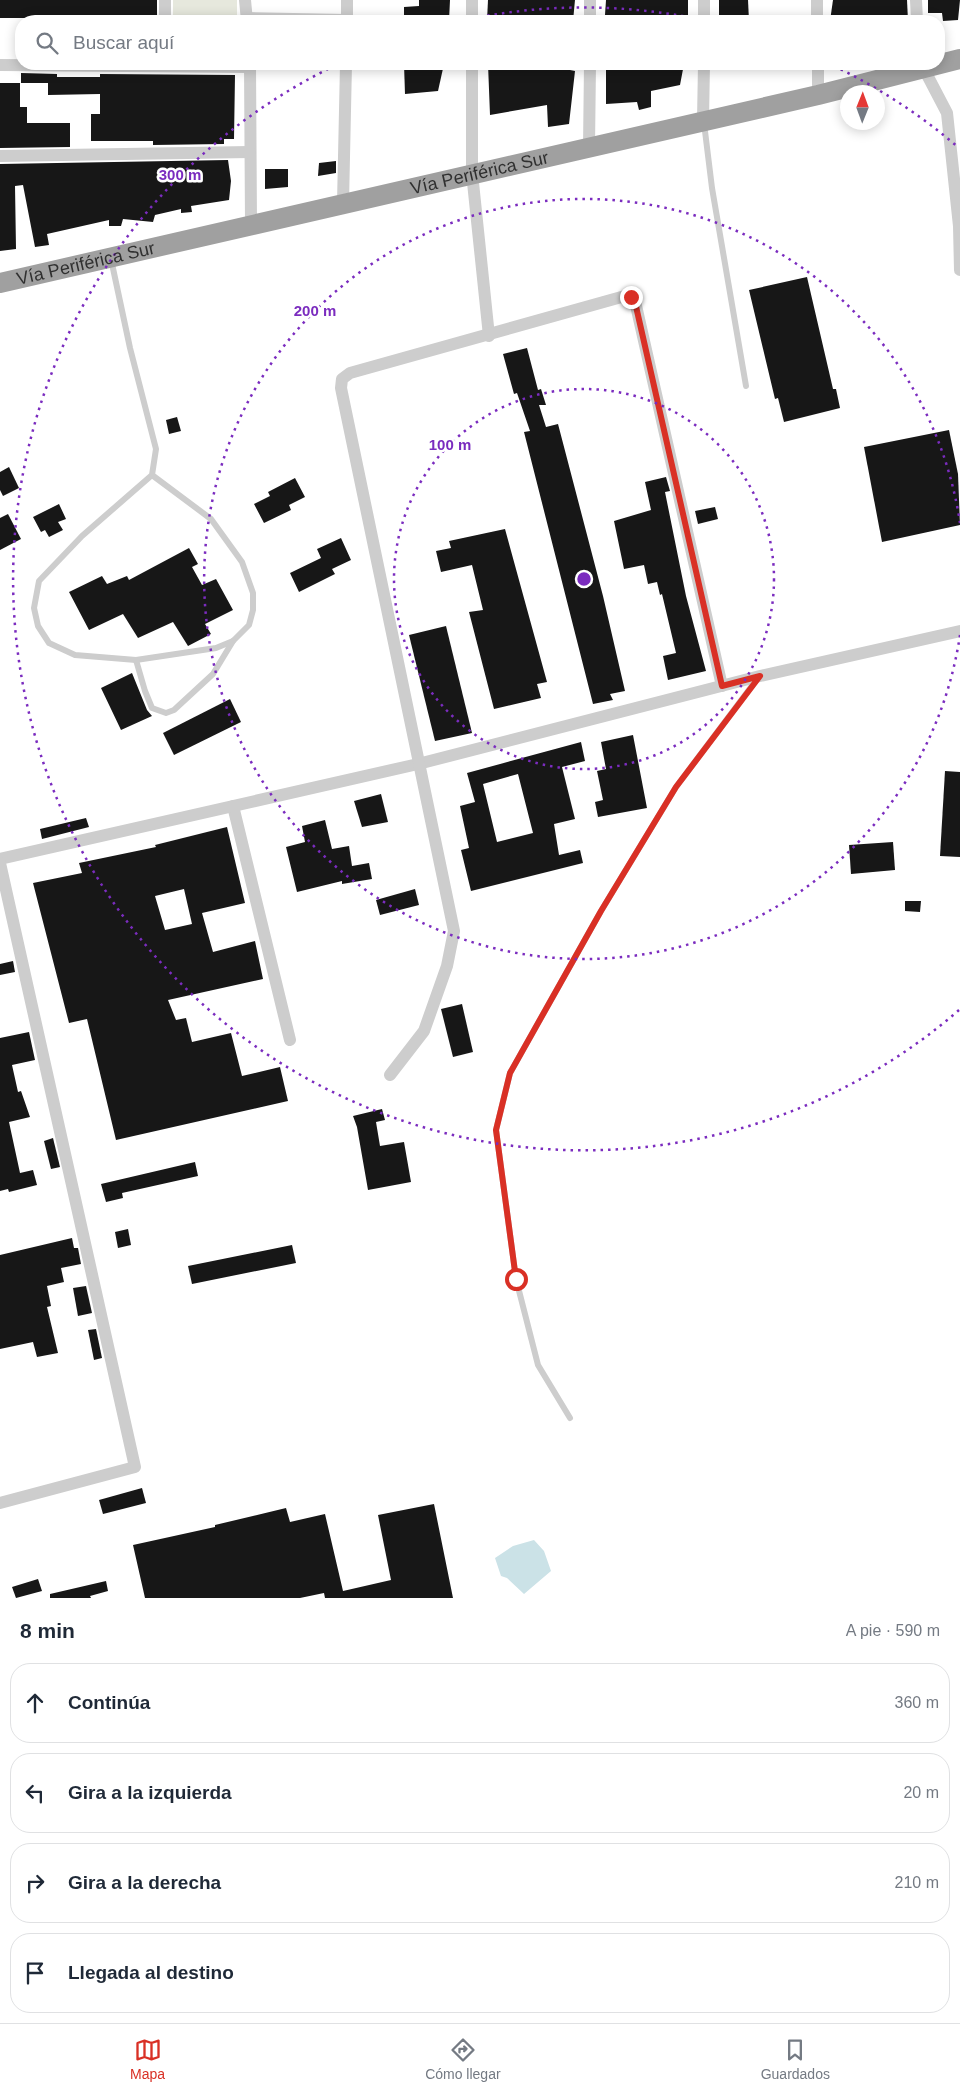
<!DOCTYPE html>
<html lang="es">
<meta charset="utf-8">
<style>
:root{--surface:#fff;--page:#f6f6f7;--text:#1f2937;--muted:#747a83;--line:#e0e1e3;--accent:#d93025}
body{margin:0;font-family:Arial,sans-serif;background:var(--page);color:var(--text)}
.compass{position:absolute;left:840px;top:85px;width:45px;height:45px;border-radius:50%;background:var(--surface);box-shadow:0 2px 12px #0003;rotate:1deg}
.stop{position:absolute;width:15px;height:15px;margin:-11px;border:4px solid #d93025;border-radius:50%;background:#fff}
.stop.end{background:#d93025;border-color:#fff;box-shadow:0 1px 5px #0008}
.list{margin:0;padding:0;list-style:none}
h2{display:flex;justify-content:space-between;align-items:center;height:65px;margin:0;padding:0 20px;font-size:21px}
h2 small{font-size:16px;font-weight:400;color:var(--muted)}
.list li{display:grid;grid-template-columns:32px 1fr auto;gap:15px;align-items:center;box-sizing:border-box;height:80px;margin:0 10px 10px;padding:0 10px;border:1px solid var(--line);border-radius:20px}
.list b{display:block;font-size:19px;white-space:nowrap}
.list em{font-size:16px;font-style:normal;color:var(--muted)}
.icon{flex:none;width:28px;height:28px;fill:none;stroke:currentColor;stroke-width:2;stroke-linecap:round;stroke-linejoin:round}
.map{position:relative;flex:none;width:960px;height:1598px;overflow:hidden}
.search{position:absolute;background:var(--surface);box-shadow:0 2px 12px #0003;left:15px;right:15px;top:15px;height:55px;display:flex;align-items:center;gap:12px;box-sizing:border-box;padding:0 18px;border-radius:20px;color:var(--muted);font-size:19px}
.sheet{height:425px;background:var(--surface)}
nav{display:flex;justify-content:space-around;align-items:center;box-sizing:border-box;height:70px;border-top:1px solid var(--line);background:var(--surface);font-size:14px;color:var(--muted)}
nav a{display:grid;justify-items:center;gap:2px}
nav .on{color:var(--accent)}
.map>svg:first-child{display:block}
.green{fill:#e6e8dd}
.water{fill:#cbe2e7}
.building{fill:#171717;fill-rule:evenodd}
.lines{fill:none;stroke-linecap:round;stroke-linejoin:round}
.service{stroke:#cdcdcd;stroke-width:6}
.minor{stroke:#cdcdcd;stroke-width:12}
.trunk{stroke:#a0a0a0;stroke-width:20}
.route{stroke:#d93025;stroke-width:6}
.ring{fill:none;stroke:#7b2cbf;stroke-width:2.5;stroke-dasharray:2.5 5}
.labels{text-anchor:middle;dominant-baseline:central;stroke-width:5;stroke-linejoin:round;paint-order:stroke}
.street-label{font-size:18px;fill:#303030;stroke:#fff}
.centre{fill:#7b2cbf;stroke:#fff;stroke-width:2.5}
.ring-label{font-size:15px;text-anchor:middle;font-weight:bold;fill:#7b2cbf;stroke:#fff;stroke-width:5;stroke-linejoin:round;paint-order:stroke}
</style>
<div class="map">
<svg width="960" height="1598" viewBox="0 0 960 1598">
<rect width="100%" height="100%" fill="#fff"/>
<rect class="green" x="173" y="0" width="64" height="21"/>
<polygon class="water" points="534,1540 544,1551 551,1571 524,1594 507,1578 501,1576 495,1558 513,1546"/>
<g class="building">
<polygon points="0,0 157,0 157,21 72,21 72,18 0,18"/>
<polygon points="419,0 450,0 449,21 404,21 404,7 419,6"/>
<polygon points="488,0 575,0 573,21 487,21"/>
<polygon points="606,0 688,0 688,16 605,15"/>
<polygon points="719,0 748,0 749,21 719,21"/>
<polygon points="833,0 907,0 908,21 830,21"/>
<polygon points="928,0 960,0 958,20 943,21 942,13 928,13"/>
<polygon points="404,64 444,64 438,91 405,94"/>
<polygon points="488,64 565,64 565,69 575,71 569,124 548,127 547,105 490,115"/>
<polygon points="606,64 684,64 680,85 651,91 651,107 639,110 637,102 606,104"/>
<polygon points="21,73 57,74 57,77 100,77 100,74 235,75 234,139 224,139 224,144 153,145 153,141 91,141 91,114 100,114 100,94 48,95 48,83 21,83"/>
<polygon points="0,83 20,83 20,107 27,107 27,123 70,123 70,147 0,148"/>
<polygon points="228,160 231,181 229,200 191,206 192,212 181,213 181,209 155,215 153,222 123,219 121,226 109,226 109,220 47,234 49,245 35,247 23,185 15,186 16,249 0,251 0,164"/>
<polygon points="336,161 336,173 318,176 319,163"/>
<polygon points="265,169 288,169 288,187 265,189"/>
<polygon points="807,277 833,389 836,389 840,408 784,422 778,398 775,399 749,290"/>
<polygon points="527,348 538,390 541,389 546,405 539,405 546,427 558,424 603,596 625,691 610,694 613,700 593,704 524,432 530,431 517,393 514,394 503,354"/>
<polygon points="177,417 181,431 169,434 166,420"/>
<polygon points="949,430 958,474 960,525 882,542 864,447"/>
<polygon points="9,467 19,488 3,496 0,490 0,472"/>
<polygon points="666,477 670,491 665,492 686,596 706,671 668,680 663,656 676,653 662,594 660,595 657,582 648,584 644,565 624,569 614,521 651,510 645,482"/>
<polygon points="295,478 305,497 289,505 291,510 264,523 254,504 270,496 268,492"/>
<polygon points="59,504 66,519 58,522 63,530 49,537 45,530 41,532 33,517"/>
<polygon points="715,507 718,519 698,524 695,511"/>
<polygon points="8,514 21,539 0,550 0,518"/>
<polygon points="505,529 547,682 537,684 541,698 494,709 469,612 483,610 472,565 441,572 436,551 451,548 449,541"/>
<polygon points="341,538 351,560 332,569 335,574 299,592 290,573 321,558 317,549"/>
<polygon points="189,548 198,564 192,567 202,585 216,579 233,610 205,624 211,634 188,646 173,622 138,638 123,614 89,630 69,592 102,576 107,584 127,576 129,580"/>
<polygon points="446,626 472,733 435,741 409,635"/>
<polygon points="132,673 147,710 152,716 121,730 101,688"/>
<polygon points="230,699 241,722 174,755 163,733"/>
<polygon points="633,735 647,808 598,817 595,802 603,800 597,771 606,769 601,742"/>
<path d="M581,742l4,19 -23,6 13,52 -21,5 5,31 21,-5 3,13 -112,28 -10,-41 8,-2 -9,-42 15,-4 -8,-29zM518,774l15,59 -36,9 -14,-58z"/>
<polygon points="945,771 960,772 960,857 940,856"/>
<polygon points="381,794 388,822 362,827 354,801"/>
<polygon points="86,818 89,827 42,839 40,829"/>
<polygon points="325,820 332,849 349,846 352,866 369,863 372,879 342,884 342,881 297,892 286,847 305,842 302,826"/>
<path d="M227,827l18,76 -43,10 11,39 42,-11 8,38 -95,21 8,20 10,-2 6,24 39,-9 11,43 38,-9 8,34 -172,39 -29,-121 -18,4 -36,-140 49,-10 -3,-10 77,-16 -1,-2zM184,889l8,35 -27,6 -10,-34z"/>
<polygon points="893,842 895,870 851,874 849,845"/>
<polygon points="415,889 419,905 380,915 376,900"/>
<polygon points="905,901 921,901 920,912 905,911"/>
<polygon points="13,961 15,972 0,975 0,964"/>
<polygon points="462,1004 473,1052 453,1057 441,1009"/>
<polygon points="29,1032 35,1060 12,1065 18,1092 21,1091 30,1117 9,1122 20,1173 33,1170 37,1185 9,1192 8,1189 0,1191 0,1038"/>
<polygon points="382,1109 385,1120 376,1122 380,1146 404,1142 411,1182 368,1190 357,1127 353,1116"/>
<polygon points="53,1138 60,1167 51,1169 44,1141"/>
<polygon points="195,1162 198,1176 122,1193 123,1198 106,1202 101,1184"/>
<polygon points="128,1229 131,1245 118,1248 115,1232"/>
<polygon points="72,1238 74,1248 78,1248 81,1264 61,1268 64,1282 47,1286 51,1306 47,1307 58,1353 37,1357 33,1342 0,1349 0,1255"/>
<polygon points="292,1245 296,1263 192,1284 188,1266"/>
<polygon points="86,1286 92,1313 78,1316 73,1288"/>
<polygon points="96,1329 102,1358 94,1360 88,1330"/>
<polygon points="142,1488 146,1503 103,1514 99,1500"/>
<polygon points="434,1504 453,1598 325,1598 324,1593 300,1598 145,1598 133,1545 215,1527 215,1525 286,1508 290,1522 325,1514 343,1591 391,1580 378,1515"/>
<polygon points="38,1579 42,1591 16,1598 12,1587"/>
<polygon points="106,1581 108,1591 90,1596 91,1598 50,1598 50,1594"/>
</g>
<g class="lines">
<g class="service">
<polyline points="704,123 712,188 746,386"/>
<polyline points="111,259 130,348 156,449 152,475 82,536 39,581 34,608 38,626 49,643 75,655 136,660 216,648 233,641 249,625 253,610 253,593 242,562 211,519 152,475"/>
<polyline points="136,660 145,691 152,708 166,713 174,710 213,674 233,641"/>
<polyline points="570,1418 538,1365 516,1279 496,1130 510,1073 601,911 676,787 757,679"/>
</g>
<g class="minor">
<polyline points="245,0 247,21"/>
<polyline points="817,0 817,21"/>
<polyline points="916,0 917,21"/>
<polyline points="247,18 347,20"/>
<polyline points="165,21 165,0"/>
<polyline points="347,21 347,0"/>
<polyline points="472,21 472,0"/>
<polyline points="590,21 590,0"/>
<polyline points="704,21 704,0"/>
<polyline points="250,64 251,224"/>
<polyline points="472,64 472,173 489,336"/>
<polyline points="818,64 818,95"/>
<polyline points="923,64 924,69 947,113 959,226 960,270"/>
<polyline points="0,65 250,67"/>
<polyline points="703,120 704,64"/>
<polyline points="589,147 590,64"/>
<polyline points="0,156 250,152"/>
<polyline points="343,203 346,64"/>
<polyline points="233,806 290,1040"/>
<polyline points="0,859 418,764 760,676 960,631"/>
<polyline points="0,863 135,1467 0,1503"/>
<polyline points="390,1075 424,1031 447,966 454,931 341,388 342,379 350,373 625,296 631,297 635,301 722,686"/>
</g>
<path class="trunk" id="s1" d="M0,283l818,-188 142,-36"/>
</g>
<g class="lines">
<polyline class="route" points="516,1279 496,1130 510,1073 601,911 676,787 760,676 722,686 635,302 631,297"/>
</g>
<g class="ring">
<circle cx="584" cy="579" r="190"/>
<path d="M960 635A380 380 0 1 1 960 523"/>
<path d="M959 1010A571 571 0 1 1 334 66M465 20A571 571 0 0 1 703 20M834 66A571 571 0 0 1 959 148"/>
</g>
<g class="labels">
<g class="street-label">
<text stroke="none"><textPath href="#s1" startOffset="492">Vía Periférica Sur</textPath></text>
<text stroke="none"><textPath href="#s1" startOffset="88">Vía Periférica Sur</textPath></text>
</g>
</g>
<circle cx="584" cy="579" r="8" class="centre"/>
<g class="ring-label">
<text x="180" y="180">300 m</text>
<text x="315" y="316">200 m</text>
<text x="450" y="450">100 m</text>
</g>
</svg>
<svg class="compass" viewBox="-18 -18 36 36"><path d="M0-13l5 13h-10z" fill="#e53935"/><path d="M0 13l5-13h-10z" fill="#747a83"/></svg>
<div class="stop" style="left:516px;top:1279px"></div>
<div class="stop end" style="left:631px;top:297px"></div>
<div class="search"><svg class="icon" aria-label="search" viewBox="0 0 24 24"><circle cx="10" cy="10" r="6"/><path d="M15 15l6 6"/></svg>Buscar aquí</div>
</div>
<section class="sheet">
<h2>8 min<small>A pie · 590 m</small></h2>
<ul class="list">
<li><svg class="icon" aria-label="ahead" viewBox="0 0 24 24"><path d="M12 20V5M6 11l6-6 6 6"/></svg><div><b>Continúa</b></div><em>360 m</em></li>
<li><svg class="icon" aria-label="left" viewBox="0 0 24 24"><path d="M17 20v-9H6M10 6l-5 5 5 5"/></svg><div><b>Gira a la izquierda</b></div><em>20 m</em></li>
<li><svg class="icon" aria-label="right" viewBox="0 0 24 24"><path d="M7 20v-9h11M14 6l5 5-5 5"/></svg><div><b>Gira a la derecha</b></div><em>210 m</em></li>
<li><svg class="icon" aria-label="arrive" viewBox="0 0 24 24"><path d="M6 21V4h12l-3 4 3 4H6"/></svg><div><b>Llegada al destino</b></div></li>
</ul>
</section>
<nav>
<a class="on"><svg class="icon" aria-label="map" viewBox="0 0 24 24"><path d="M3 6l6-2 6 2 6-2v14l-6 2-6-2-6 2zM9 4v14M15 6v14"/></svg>Mapa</a>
<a><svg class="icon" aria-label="directions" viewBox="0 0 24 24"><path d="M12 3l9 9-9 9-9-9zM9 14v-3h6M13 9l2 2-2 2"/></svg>Cómo llegar</a>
<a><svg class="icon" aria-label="saved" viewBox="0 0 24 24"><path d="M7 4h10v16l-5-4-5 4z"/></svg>Guardados</a>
</nav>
